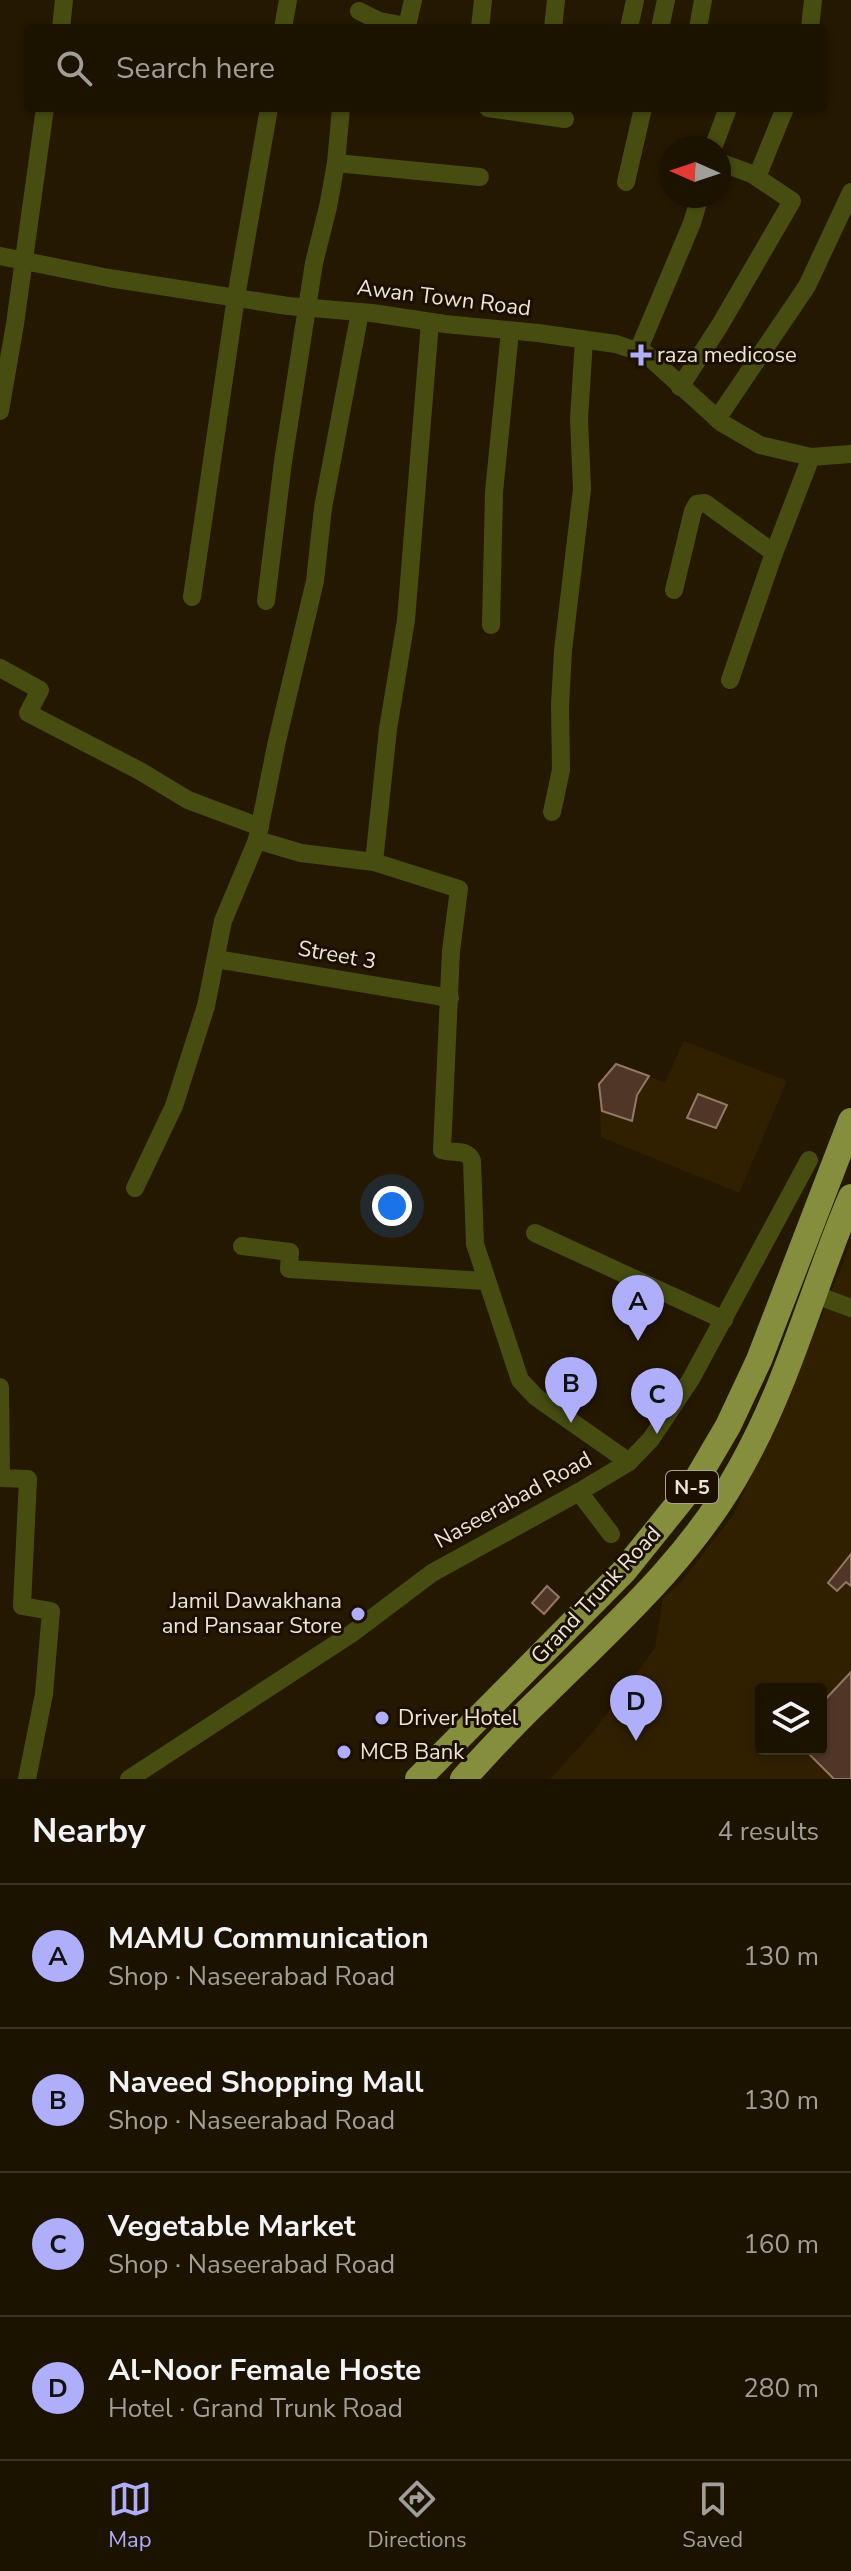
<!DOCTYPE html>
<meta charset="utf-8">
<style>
:root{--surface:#1c1200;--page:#29200f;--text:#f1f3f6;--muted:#a09e99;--line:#3a3222;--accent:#aeaefb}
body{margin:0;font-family:"Nunito Sans",sans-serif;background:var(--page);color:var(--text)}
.controls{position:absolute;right:24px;bottom:24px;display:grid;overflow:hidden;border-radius:8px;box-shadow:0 2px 6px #0004}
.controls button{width:72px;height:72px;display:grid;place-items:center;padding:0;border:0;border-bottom:2px solid var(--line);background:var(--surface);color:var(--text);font:40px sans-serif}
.compass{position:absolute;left:659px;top:136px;width:72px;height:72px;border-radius:50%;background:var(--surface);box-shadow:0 2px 6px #0004;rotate:273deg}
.you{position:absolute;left:392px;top:1206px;width:28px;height:28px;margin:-20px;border:6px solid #fff;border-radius:50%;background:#1a73e8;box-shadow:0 0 0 12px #1a73e833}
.badge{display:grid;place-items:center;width:52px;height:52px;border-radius:50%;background:var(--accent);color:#111;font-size:26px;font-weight:700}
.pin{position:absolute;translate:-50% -66px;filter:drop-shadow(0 2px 4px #0008)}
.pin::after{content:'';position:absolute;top:42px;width:28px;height:24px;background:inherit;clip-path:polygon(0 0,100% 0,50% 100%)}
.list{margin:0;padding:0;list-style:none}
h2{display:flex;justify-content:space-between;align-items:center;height:104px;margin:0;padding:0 32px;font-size:34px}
h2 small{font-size:26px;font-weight:400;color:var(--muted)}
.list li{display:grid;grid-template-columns:52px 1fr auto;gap:24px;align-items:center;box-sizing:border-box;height:144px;padding:0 32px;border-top:2px solid var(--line)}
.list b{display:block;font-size:30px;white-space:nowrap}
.list p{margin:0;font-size:26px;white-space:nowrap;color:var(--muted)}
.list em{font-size:26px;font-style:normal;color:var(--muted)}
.icon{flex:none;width:44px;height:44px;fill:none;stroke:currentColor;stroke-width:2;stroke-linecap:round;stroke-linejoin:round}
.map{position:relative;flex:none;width:851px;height:1779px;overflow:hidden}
.search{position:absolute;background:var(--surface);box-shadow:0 2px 6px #0004;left:24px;right:24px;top:24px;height:88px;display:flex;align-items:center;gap:20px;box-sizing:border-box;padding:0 28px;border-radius:8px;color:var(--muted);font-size:30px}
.sheet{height:680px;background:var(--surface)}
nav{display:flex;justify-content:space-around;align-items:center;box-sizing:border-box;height:112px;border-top:2px solid var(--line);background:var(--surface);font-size:22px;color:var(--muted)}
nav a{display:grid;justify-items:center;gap:4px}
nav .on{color:var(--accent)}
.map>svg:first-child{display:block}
.built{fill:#302000;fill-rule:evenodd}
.building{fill:#503626;stroke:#957765;stroke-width:2}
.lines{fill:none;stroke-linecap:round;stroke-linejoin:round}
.minor{stroke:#474d11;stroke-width:18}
.highway{stroke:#858e3c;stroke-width:26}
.poi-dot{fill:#aeaefb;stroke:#1b0f00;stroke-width:3}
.labels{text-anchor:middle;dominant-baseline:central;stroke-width:6;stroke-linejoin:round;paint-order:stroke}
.shield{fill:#1b0f00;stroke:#ada494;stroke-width:2}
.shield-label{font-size:20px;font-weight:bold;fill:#ece4d4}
.street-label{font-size:22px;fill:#ece4d4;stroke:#1b0f00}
.poi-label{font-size:22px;fill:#ece4d4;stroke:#1b0f00;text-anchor:start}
</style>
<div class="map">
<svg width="851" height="1779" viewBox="0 0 851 1779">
<rect width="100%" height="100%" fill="#251800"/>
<g class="built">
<polygon points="684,1041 787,1081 739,1193 601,1137 599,1084 616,1065 665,1082"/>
<path d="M851,1242v537h-301l43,-47 62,-84 8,-50 18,-16 53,-68 83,-186zM761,1689h60v60h-60z"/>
</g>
<g class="building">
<polygon points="616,1064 649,1076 637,1095 632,1121 602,1111 599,1084"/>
<polygon points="698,1094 727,1105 716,1128 687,1118"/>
<polygon points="851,1554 851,1586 846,1582 837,1591 828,1583"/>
<polygon points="547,1586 559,1597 544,1614 532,1603"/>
<polygon points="851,1672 851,1779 834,1779 804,1749 821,1749 821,1704"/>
</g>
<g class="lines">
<g class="minor">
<polyline points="359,11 379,21 407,26 413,0"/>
<polyline points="61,28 64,0"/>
<polyline points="283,28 288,0"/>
<polyline points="480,28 483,0"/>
<polyline points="553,28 556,0"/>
<polyline points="629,28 635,0"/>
<polyline points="660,28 666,0"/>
<polyline points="698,28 703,0"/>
<polyline points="810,28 813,0"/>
<polyline points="488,108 565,119"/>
<polyline points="713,148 728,108"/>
<polyline points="336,163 480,177"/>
<polyline points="757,177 785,108"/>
<polyline points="626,182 643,108"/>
<polyline points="0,256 109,278 288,306 372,313 445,324 538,333 616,344 646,354 722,423 760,445 811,457 851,454"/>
<path d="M430,322l-24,298 -18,109 -14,133 85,27 -8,62 -9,199c11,4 26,-2 30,11l3,83 45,136 16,17 93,65"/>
<polyline points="638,351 692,223 700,196"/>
<polyline points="680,387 720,325 792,201 752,174 719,162"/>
<polyline points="0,411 15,324 45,108"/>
<polyline points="717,419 807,286 851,192"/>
<polyline points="674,590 693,511 697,504 705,503 774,553"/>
<polyline points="192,597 236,297 269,108"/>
<polyline points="266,601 283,462 314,263 328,207 336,163 341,108"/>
<polyline points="491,625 494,492 510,331"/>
<polyline points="0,668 40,690 28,713 140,771 188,800 260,827"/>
<polyline points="730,680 774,553 811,457"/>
<polyline points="552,812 561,770 560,705 563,651 582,489 579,419 584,340"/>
<polyline points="257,840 301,853 374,862"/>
<polyline points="216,959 450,998"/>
<polyline points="135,1188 174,1106 206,1006 223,921 257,840 277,741 315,581 323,508 360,312"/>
<polyline points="535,1233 724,1320"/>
<polyline points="242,1246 290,1252 289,1269 485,1281"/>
<polyline points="814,1294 851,1308"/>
<polyline points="0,1387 1,1478 28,1479 22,1606 51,1611 44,1694 27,1779"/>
<polyline points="579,1492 611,1534"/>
<polyline points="129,1779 351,1634 432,1573 579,1492 629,1462 651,1439 691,1379 809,1160"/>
</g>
<g class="highway">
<polyline points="418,1779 624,1571 694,1484 728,1426 759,1360 851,1121"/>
<path d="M463,1779c26,-28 52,-57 80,-83 72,-71 149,-139 198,-229 48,-85 72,-181 110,-270"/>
</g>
</g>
<g class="poi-dot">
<path d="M637 343h8v8h8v8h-8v8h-8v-8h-8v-8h8z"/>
<circle cx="358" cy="1614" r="8"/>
<circle cx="382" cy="1718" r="8"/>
<circle cx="344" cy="1752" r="8"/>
</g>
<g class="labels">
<rect class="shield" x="666" y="1471" width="52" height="32" rx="6"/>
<g class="shield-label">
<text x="692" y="1487">N-5</text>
</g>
<g class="street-label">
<text transform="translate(444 298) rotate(7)">Awan Town Road</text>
<text transform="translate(337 955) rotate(10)">Street 3</text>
<text transform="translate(513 1500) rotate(-29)">Naseerabad Road</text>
<text transform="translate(596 1595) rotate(-47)">Grand Trunk Road</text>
</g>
<g class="poi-label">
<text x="657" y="355">raza medicose</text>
<text x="342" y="1601" text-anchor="end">Jamil Dawakhana<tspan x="342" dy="25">and Pansaar Store</tspan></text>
<text x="398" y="1718">Driver Hotel</text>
<text x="360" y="1752">MCB Bank</text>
</g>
</g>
</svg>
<div class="controls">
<button><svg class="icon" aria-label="layers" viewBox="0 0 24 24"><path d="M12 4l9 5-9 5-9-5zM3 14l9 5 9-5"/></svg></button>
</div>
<svg class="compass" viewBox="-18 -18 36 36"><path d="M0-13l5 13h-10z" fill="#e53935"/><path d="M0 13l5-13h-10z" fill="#a09e99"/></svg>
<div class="you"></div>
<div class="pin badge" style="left:638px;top:1341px">A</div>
<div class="pin badge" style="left:571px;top:1423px">B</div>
<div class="pin badge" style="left:657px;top:1434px">C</div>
<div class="pin badge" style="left:636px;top:1741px">D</div>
<div class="search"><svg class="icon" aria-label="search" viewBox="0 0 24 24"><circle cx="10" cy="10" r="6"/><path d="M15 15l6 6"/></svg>Search here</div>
</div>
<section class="sheet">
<h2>Nearby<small>4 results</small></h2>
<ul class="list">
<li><span class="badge">A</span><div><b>MAMU Communication</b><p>Shop · Naseerabad Road</p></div><em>130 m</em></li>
<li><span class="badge">B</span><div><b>Naveed Shopping Mall</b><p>Shop · Naseerabad Road</p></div><em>130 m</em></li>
<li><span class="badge">C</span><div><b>Vegetable Market</b><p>Shop · Naseerabad Road</p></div><em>160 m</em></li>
<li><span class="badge">D</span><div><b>Al-Noor Female Hoste</b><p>Hotel · Grand Trunk Road</p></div><em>280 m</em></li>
</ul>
</section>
<nav>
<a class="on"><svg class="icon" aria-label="map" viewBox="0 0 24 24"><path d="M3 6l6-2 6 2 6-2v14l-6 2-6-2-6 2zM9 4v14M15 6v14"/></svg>Map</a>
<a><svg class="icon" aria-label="directions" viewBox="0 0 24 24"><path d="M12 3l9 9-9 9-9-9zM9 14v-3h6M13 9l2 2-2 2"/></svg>Directions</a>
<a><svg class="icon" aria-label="saved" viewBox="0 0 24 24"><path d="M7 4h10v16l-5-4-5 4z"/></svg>Saved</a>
</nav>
